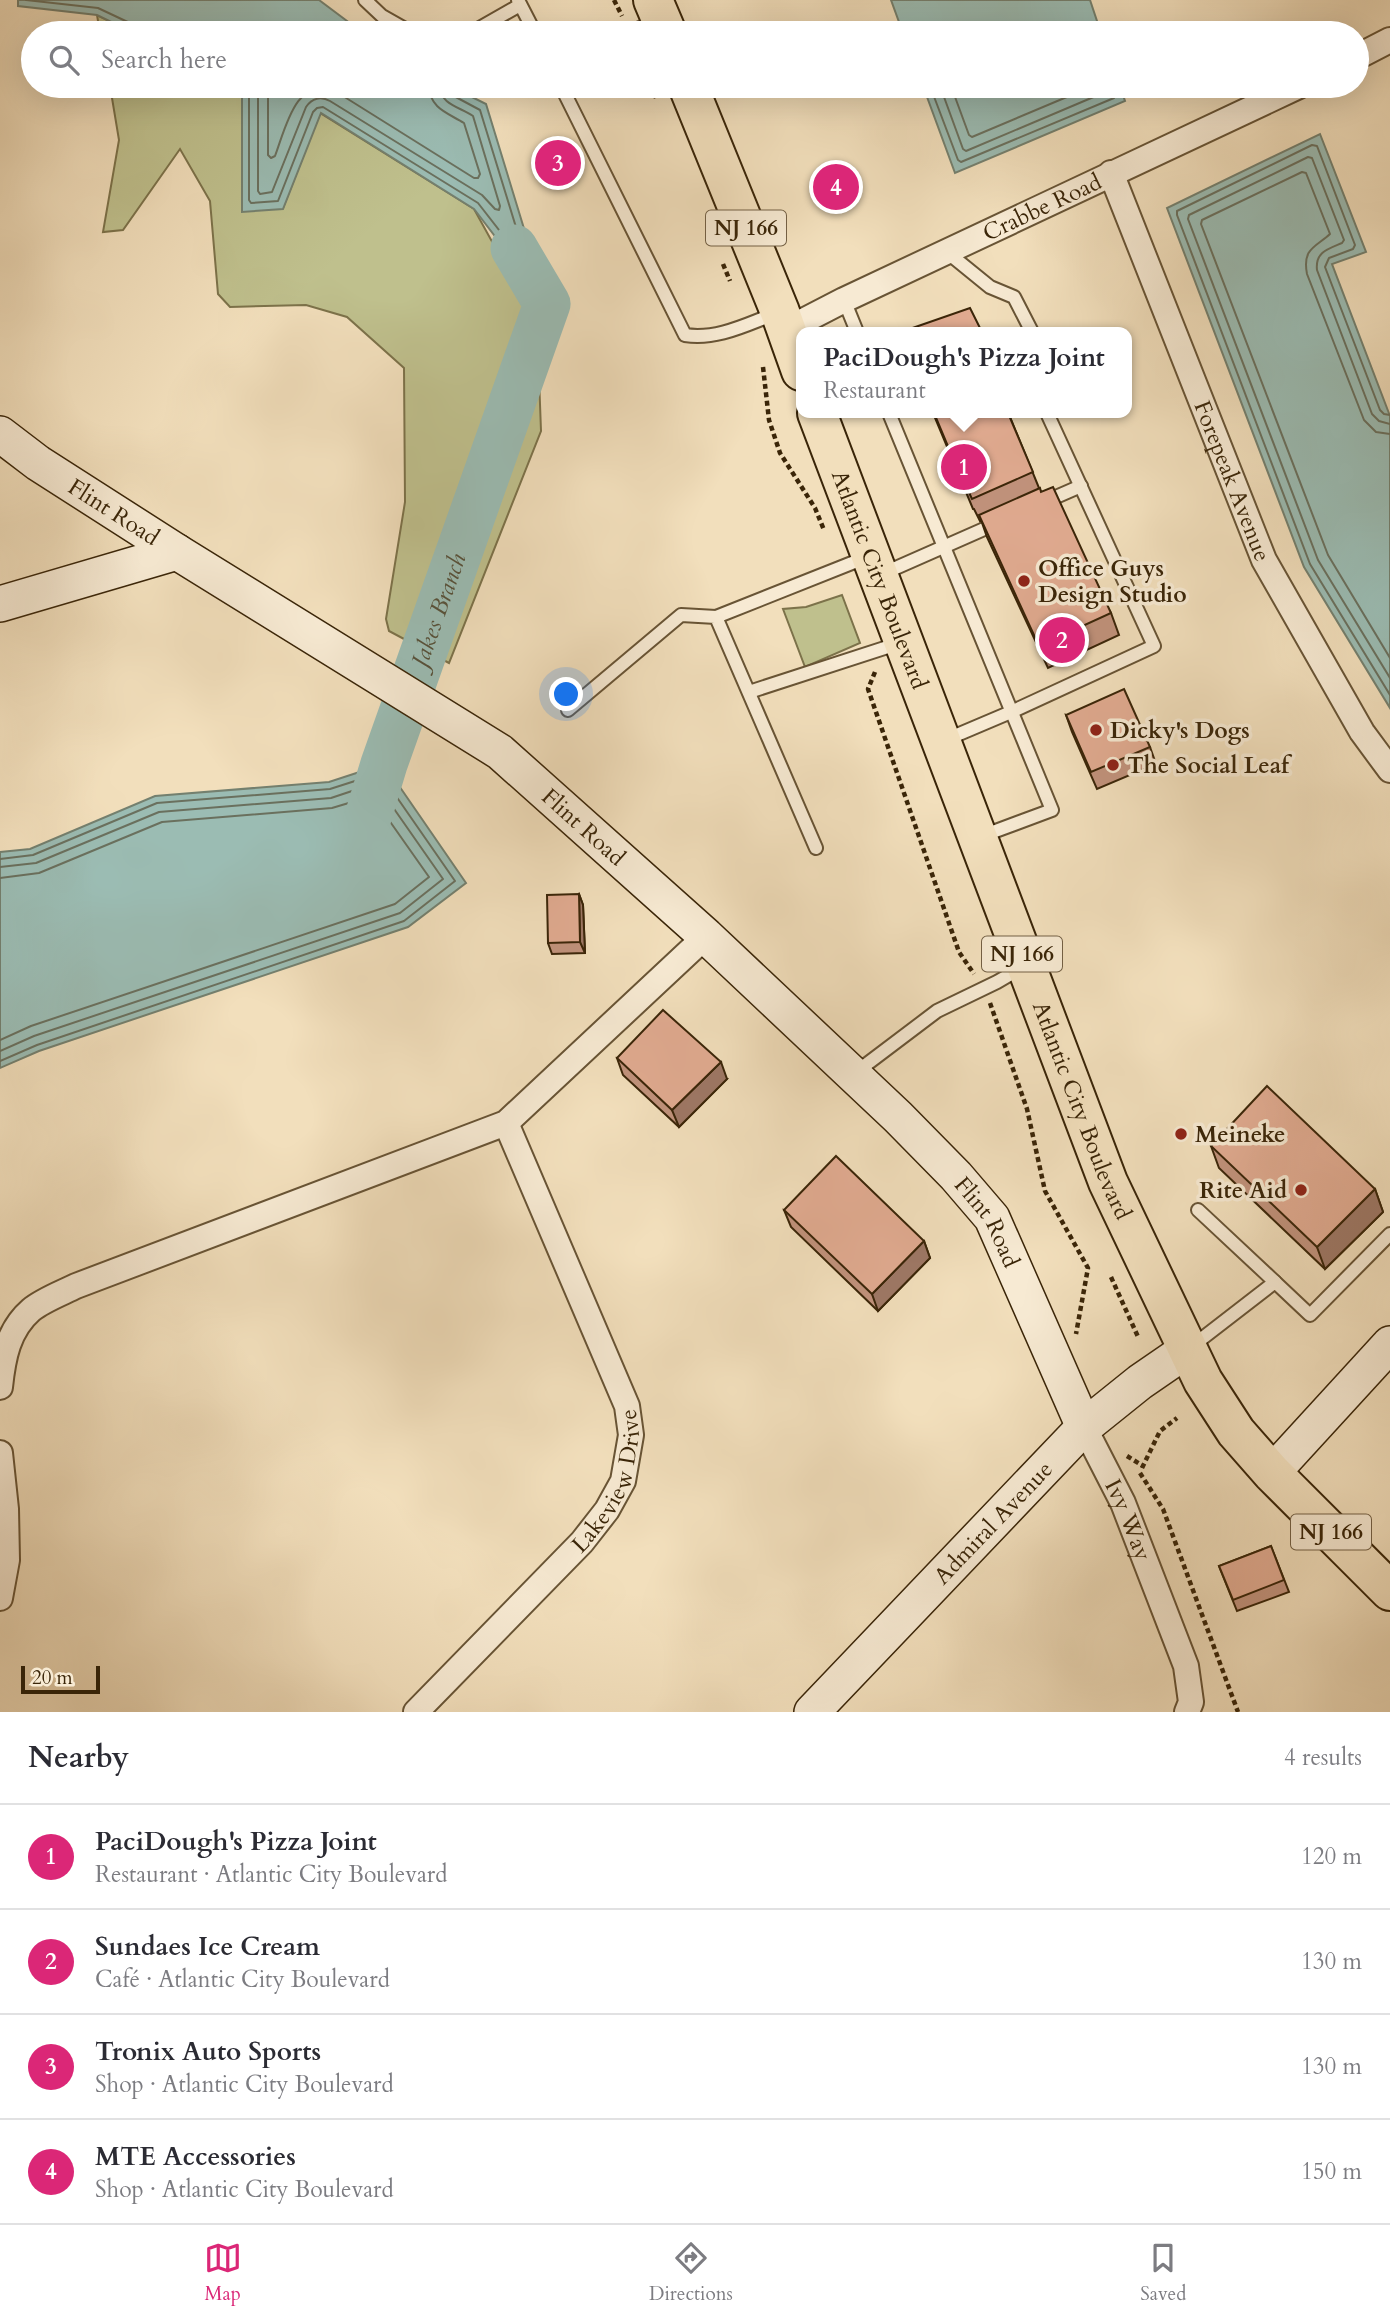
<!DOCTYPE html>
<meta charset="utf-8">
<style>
:root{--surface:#fff;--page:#f2f2f3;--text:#2b2b33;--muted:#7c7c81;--line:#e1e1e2;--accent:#db2777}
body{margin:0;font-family:Cardo,serif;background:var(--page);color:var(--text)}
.scale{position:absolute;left:21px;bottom:18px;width:79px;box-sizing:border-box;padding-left:7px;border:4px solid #3a2508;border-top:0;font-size:19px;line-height:24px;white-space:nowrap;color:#3a2508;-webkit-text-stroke:5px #f7ead3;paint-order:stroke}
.you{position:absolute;left:567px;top:695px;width:24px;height:24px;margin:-18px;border:5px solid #fff;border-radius:50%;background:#1a73e8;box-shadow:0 0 0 10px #1a73e833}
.badge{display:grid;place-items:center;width:46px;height:46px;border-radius:50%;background:var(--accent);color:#fff;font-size:23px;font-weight:700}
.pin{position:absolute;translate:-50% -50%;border:4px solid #fff;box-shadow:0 2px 7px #0006}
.popup{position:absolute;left:796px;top:327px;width:336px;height:91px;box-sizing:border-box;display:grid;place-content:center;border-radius:14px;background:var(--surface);filter:drop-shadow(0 2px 5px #0005);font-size:23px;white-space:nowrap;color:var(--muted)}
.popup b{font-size:26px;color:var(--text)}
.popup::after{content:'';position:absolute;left:50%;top:100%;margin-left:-14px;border:14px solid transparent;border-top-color:var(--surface)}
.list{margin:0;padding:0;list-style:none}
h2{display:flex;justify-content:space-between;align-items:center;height:91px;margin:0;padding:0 28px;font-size:30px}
h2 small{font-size:23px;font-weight:400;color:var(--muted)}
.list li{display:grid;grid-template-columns:46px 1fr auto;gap:21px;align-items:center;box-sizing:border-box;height:105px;padding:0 28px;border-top:2px solid var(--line)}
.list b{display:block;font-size:26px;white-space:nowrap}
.list p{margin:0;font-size:23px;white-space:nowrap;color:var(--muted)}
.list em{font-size:23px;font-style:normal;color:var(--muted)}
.icon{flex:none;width:38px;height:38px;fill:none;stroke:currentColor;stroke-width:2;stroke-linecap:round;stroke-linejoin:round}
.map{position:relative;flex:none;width:1390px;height:1712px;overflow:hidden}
.search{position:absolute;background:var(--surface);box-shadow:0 7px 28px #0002;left:21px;right:21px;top:21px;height:77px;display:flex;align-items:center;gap:18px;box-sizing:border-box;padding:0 24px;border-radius:38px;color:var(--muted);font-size:26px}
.sheet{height:511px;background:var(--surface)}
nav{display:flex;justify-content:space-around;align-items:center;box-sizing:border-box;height:98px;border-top:2px solid var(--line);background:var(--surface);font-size:19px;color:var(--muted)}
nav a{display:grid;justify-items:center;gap:4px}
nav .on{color:var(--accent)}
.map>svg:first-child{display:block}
.green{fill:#bfc08d;stroke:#7c724a;stroke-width:2}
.water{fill:#9bbcb3;stroke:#74806f;stroke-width:2}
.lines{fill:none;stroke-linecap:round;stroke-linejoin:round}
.shore{stroke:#6a705e;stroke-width:2}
.river{stroke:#9bbcb3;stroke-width:47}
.lane-casing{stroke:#685435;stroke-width:16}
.street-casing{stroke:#685435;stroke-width:28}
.secondary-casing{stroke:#3a2508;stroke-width:38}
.primary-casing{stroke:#3a2508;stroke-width:42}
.path{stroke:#3a2508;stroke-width:4.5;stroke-dasharray:5 3.5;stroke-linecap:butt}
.lane{stroke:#f7ead3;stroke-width:12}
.street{stroke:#f7ead3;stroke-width:24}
.secondary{stroke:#f7ead3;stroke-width:35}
.primary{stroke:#f2dfbc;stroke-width:38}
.wall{fill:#c2937d;stroke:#3a2508;stroke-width:2}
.shaded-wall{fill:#9e7866;stroke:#3a2508;stroke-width:2}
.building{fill:#e1ab91;stroke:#3a2508;stroke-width:2}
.poi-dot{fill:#8f2418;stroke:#f7ead3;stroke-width:2.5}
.labels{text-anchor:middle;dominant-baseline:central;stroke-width:7;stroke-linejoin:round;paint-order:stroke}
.shield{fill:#f7ead3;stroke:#736045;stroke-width:2}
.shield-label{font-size:21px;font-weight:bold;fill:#3a2508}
.street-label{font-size:23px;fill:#3a2508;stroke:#f7ead3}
.poi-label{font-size:23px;font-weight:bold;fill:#3a2508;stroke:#f7ead3;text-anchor:start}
.water-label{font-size:24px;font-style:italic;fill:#57523b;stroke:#f7ead3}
</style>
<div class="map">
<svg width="1390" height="1712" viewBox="0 0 1390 1712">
<rect width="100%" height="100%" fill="#f2dfbc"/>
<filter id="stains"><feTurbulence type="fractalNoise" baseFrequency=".00286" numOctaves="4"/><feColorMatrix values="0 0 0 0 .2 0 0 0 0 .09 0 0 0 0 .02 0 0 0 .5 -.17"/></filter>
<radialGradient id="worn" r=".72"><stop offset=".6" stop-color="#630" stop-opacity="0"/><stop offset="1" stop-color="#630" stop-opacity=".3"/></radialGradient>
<g class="green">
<polygon points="97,15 134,33 100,33"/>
<polygon points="110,86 242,86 242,211 283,208 320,113 474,209 537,323 541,431 449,663 389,631 386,619 405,502 404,368 347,317 306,305 230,307 218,294 210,201 180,149 123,230 103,232 119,140"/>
<polygon points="842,595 860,643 805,667 783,609 806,607"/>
</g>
<g class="water">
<polygon points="18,0 319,0 363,33 134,33 97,15 18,6"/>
<polygon points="891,0 1090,0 1101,33 903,33"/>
<polygon points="242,86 450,86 486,104 547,304 474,209 321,113 283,209 242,212"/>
<polygon points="923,86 1120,86 1125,101 955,173"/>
<polygon points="1320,134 1366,252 1332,264 1390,416 1390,708 1304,567 1167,208"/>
<polygon points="384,764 466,883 408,927 39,1051 0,1068 0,852 30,849 155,796 329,782"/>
</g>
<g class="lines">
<g class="shore">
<polyline points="26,0 98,8 132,24 135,33"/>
<polyline points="249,86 249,200 251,203 278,201 313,112 317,108 323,107 478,203 517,253 521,254 523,250 480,110 452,95 448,86"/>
<path d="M258,86v105l2,3 12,-2 34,-85c6,-9 15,-11 24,-6l152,94 13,14 4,1 1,-4 -27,-90c-13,-9 -32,-11 -34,-30"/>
<path d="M268,86v69l3,3 4,-2c10,-26 21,-82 60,-65l139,87h4l2,-4 -16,-51c-16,-10 -34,-14 -35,-37"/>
<polyline points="930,86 958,160 961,162 1114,98 1116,95 1114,86"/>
<polyline points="940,86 963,149 966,151 1103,93 1105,86"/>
<polyline points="951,86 969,135 972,137 1093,86"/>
<polyline points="1390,415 1384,414 1380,410 1325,267 1329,258 1353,249 1355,245 1317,146 1312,145 1177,211 1177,215 1310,564 1390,695"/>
<path d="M1390,424l-11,-3 -7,-7 -55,-144c-2,-18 11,-21 25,-27l2,-3 -32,-82 -4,-1 -119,58 -1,4 130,341 72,118"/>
<path d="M1390,434l-14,-2 -12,-12 -57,-146c-5,-26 9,-27 23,-40l-24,-61 -4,-1 -100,48 -1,4 127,331 62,103"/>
<polyline points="0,859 33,855 157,803 330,789 380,773 455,881 404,921 37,1045 0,1061"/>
<polyline points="0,867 36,863 159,812 331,798 376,783 443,879 400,913 34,1036 0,1051"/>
<polyline points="0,878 39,873 162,822 332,808 372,796 429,877 395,904 31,1026 0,1040"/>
</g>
<path class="river" id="s1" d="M365,827l19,-63 163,-460 -33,-56"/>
<g class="lane-casing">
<g id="lane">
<polyline points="365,0 382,16 412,33"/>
<polyline points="518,0 535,33"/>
<polyline points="471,33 520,5"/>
<polyline points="629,33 657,20"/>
<path d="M561,86l124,249c33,5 62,-11 92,-22"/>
<polyline points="947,252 990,287 1014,297 1032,332"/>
<polyline points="844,300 857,332"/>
<polyline points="889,413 1052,810 982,836"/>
<polyline points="1042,503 1081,486"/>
<polyline points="882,574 1000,522"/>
<polyline points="716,617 867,557"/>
<polyline points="749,692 900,643"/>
<polyline points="568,710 681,615 716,617 816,848"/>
<polyline points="945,740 1011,712 1154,646 1047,413"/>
<polyline points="855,1073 937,1011 997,982 1023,967"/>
<polyline points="1198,1210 1275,1282"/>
<polyline points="1191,1347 1275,1282 1310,1315 1390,1234"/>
</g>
</g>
<g class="street-casing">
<g id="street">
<polyline points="1357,57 1390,40"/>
<path id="s2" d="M1111,173l153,387 98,172 28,38"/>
<path id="s3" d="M786,330l58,-30 455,-214"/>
<path d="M0,1387c3,-29 8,-57 31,-77 12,-10 31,-17 45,-24l430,-163 200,-187"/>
<path id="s4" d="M1084,1427l39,76 63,163 5,36 -4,10"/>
<polyline points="0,1453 6,1509 7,1560 0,1598"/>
<path id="s5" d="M416,1712l166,-170 25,-32 16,-29 8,-46 -4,-29 -121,-283"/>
</g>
</g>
<g class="secondary-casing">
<g id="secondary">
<path id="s6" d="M0,434l38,29 139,89 323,200 206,184 192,181 58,59 36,42 92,209"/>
<polyline points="0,604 177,552"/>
<polyline points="1272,1473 1390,1344"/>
<path id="s7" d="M812,1712l272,-285 56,-45 48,-33"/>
</g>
</g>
<g class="primary-casing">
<g id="primary">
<polyline points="653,0 667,33"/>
<polyline points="688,86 780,312 801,371"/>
<path id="s8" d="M817,413l291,769 95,199 33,51 36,41 118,118"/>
</g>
</g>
<g class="path">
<polyline points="614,0 622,16"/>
<polyline points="651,86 656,98"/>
<polyline points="723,264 730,281"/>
<polyline points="763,367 769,420 780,453 815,508 824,530"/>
<polyline points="875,672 868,689 959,952 974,974"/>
<polyline points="990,1003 1027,1109 1045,1191 1088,1268 1076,1334"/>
<polyline points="1111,1277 1139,1339"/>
<polyline points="1127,1456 1143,1466"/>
<polyline points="1142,1468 1160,1431 1177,1418"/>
<polyline points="1140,1473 1163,1509 1238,1712"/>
</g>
<use href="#lane" class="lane"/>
<use href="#street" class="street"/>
<use href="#secondary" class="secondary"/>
<use href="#primary" class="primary"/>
</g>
<g class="wall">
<polygon points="933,413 1017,413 1010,417 1039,488 1111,613 1119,635 1048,668 987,537 981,520 980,521 974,509 973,509"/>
<polygon points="1066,715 1150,747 1156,764 1097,789 1072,732"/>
<polygon points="579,894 583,905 585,953 552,954 548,943"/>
<polygon points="617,1058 727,1079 679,1127 623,1075"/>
<polygon points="1211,1146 1375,1189 1383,1212 1325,1269 1219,1168"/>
<polygon points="784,1210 924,1241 930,1258 878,1311 791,1227"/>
<polygon points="1271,1546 1289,1592 1237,1611 1219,1566"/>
</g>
<g class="shaded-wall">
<polygon points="579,894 583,905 585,953 580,942"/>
<polygon points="721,1062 727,1079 679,1127 672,1110"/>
<polygon points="1375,1189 1383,1212 1325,1269 1317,1247"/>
<polygon points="924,1241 930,1258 878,1311 872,1294"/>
</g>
<g class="building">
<polygon points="970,308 982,332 901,332"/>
<polygon points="934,413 1008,413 1033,472 972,499 966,486 965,487"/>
<polygon points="1053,487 1111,613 1039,646 979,515 1040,488 1041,492"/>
<polygon points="1124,689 1150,747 1091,772 1066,715"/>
<polygon points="579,894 580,942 548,943 547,895"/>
<polygon points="663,1010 721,1062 672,1110 617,1058"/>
<polygon points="1267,1086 1375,1189 1317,1247 1211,1146"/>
<polygon points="836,1156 924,1241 872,1294 784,1210"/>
<polygon points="1271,1546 1284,1580 1233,1600 1219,1566"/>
</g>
<g class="poi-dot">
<circle cx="1024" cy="581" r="7"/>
<circle cx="1096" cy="730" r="7"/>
<circle cx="1113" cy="765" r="7"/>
<circle cx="1181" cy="1134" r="7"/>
<circle cx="1301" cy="1190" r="7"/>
</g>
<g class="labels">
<g class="shield">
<rect x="706" y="210.5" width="80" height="35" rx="5"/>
<rect x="982" y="936.5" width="80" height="35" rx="5"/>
<rect x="1291" y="1514.5" width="80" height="35" rx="5"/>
</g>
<g class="shield-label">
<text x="746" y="228">NJ 166</text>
<text x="1022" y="954">NJ 166</text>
<text x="1331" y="1532">NJ 166</text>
</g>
<g class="street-label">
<text stroke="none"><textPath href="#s3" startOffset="284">Crabbe Road</textPath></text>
<text stroke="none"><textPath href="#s2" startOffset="331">Forepeak Avenue</textPath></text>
<text stroke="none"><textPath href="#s6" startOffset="138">Flint Road</textPath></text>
<text stroke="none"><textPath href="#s8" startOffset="178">Atlantic City Boulevard</textPath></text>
<text stroke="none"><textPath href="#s6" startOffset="705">Flint Road</textPath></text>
<text stroke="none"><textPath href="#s8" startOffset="746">Atlantic City Boulevard</textPath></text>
<text stroke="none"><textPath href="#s6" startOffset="1272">Flint Road</textPath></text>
<text stroke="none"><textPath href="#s5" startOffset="306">Lakeview Drive</textPath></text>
<text stroke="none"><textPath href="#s4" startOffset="103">Ivy Way</textPath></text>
<text stroke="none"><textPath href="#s7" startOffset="262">Admiral Avenue</textPath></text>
</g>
<g class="poi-label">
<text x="1038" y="568">Office Guys<tspan x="1038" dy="26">Design Studio</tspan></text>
<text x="1110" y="730">Dicky's Dogs</text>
<text x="1127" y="765">The Social Leaf</text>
<text x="1195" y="1134">Meineke</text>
<text x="1287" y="1190" text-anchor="end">Rite Aid</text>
</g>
<g class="water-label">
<text stroke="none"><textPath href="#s1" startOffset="229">Jakes Branch</textPath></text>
</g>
</g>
<rect width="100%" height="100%" filter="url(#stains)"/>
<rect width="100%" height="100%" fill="url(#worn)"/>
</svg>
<div class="scale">20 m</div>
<div class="you"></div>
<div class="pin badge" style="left:964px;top:467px">1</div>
<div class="popup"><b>PaciDough's Pizza Joint</b>Restaurant</div>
<div class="pin badge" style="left:1062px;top:640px">2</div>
<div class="pin badge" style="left:558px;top:163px">3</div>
<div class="pin badge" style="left:836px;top:187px">4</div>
<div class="search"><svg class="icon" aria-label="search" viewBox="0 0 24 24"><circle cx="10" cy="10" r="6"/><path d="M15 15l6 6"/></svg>Search here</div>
</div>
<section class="sheet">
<h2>Nearby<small>4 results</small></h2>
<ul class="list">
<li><span class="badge">1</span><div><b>PaciDough's Pizza Joint</b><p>Restaurant · Atlantic City Boulevard</p></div><em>120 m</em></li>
<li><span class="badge">2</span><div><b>Sundaes Ice Cream</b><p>Café · Atlantic City Boulevard</p></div><em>130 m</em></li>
<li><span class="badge">3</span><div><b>Tronix Auto Sports</b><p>Shop · Atlantic City Boulevard</p></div><em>130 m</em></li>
<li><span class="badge">4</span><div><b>MTE Accessories</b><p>Shop · Atlantic City Boulevard</p></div><em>150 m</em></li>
</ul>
</section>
<nav>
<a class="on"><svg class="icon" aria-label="map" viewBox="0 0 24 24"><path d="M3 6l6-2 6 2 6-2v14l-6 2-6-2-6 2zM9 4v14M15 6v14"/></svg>Map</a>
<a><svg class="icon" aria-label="directions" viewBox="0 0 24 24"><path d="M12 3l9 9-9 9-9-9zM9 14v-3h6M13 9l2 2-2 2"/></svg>Directions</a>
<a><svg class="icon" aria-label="saved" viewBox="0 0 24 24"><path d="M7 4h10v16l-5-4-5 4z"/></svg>Saved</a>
</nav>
